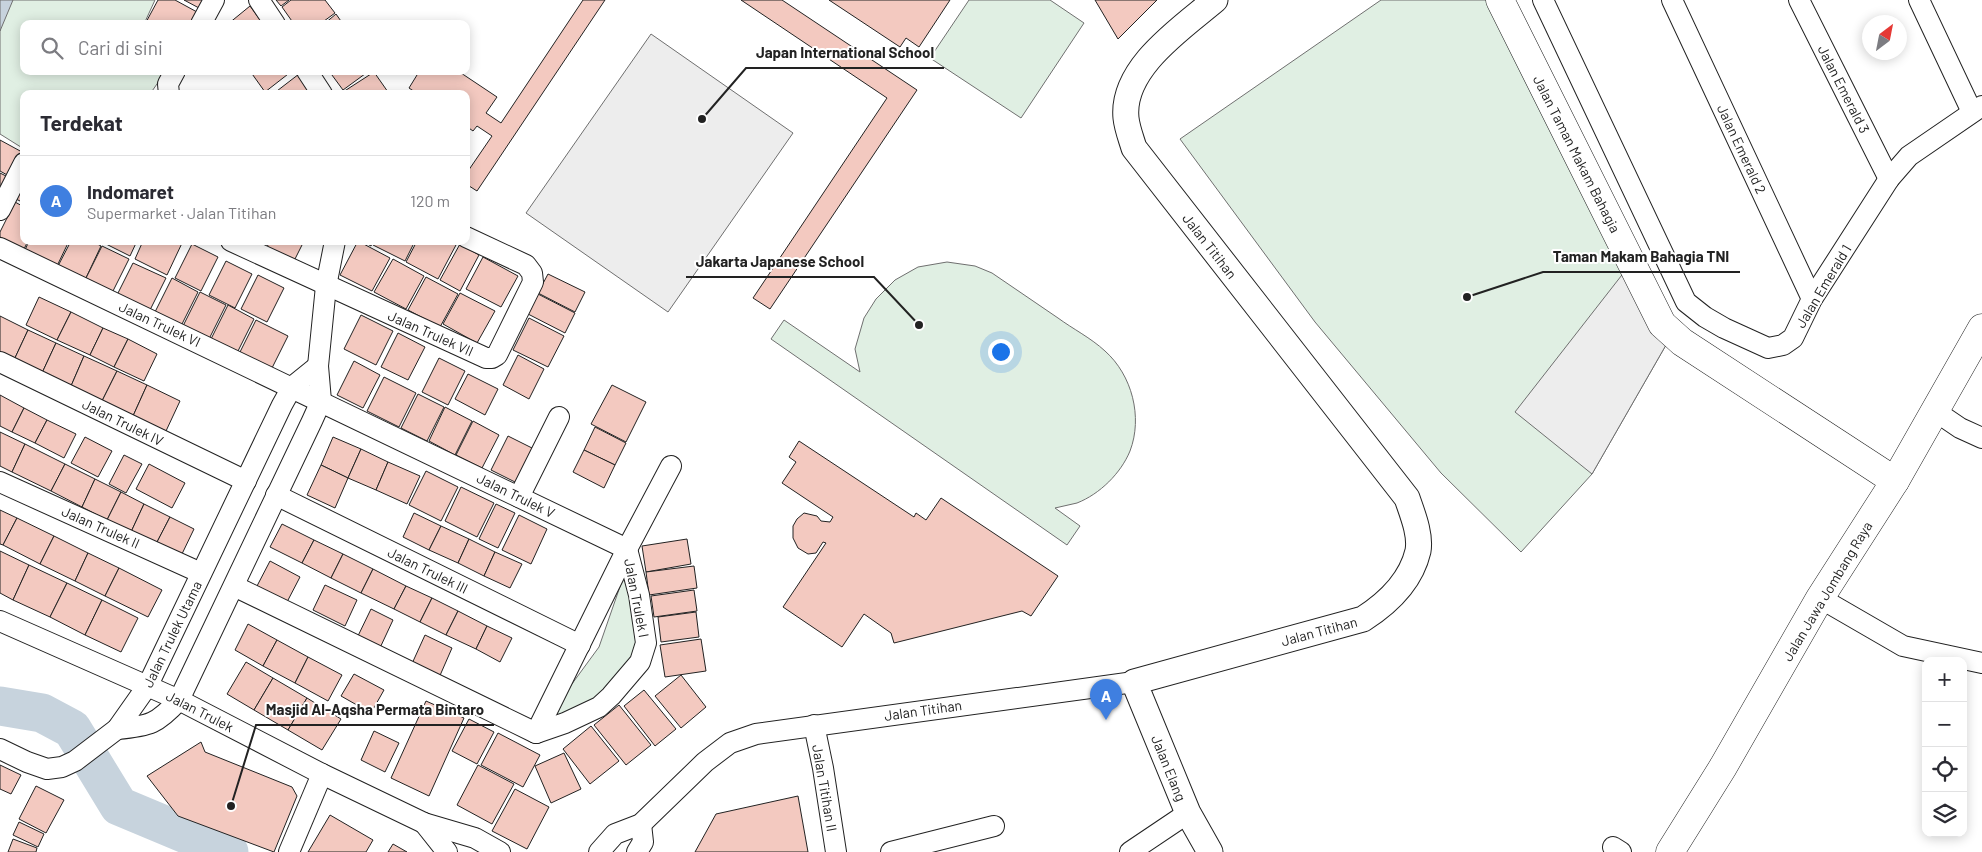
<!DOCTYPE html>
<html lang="id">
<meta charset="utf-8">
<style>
:root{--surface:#fff;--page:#f7f7f7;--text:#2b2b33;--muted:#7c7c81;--line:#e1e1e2;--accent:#c62828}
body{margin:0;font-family:Barlow,sans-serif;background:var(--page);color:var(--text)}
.controls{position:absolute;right:15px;bottom:15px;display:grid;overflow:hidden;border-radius:10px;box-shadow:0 2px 12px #0003}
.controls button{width:45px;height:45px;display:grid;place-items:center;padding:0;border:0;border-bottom:1px solid var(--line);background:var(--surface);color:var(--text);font:25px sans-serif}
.compass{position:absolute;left:1862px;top:15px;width:45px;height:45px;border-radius:50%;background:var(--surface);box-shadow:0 2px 12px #0003;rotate:32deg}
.you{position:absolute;left:1000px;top:351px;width:18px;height:18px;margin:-12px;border:4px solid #fff;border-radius:50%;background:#1a73e8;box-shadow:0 0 0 8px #1a73e833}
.badge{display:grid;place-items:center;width:32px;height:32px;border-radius:50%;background:var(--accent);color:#fff;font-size:16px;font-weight:700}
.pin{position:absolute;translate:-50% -41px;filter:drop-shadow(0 1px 2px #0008)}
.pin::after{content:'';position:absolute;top:26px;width:18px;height:15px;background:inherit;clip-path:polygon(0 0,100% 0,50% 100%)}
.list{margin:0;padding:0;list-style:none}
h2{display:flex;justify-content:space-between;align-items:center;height:65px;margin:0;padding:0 20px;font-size:21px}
h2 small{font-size:16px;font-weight:400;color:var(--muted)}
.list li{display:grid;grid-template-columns:32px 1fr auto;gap:15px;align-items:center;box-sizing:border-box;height:90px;padding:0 20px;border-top:1px solid var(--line)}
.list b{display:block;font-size:19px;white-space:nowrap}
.list p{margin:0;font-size:16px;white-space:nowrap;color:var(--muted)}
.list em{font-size:16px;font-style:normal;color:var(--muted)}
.icon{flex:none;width:28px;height:28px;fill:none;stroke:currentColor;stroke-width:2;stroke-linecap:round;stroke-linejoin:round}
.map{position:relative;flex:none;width:1982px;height:852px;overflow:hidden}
.search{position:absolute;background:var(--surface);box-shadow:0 2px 12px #0003;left:20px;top:20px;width:450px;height:55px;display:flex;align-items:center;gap:12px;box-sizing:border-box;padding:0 18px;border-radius:10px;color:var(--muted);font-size:19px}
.panel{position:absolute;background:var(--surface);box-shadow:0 2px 12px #0003;left:20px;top:90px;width:450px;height:155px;border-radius:10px}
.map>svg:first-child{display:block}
.green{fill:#e0efe3;stroke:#6f6f6f}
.parking{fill:#ededed;stroke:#6f6f6f}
.water{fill:#c7d3dd;stroke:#6f6f6f}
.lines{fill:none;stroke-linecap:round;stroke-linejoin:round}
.river{stroke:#c7d3dd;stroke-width:39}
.building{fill:#f3c9c0;stroke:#222}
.minor-casing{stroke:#222;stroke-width:22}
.tertiary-casing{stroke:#222;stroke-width:27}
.secondary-casing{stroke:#222;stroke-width:29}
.minor{stroke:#fff;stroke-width:20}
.tertiary{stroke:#fff;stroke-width:25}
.secondary{stroke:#fff;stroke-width:28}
.labels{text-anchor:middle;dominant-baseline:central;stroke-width:4;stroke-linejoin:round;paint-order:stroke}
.street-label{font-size:14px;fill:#222;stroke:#fff}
.leader{fill:none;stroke:#222;stroke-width:2}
.callout-dot{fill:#222;stroke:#fff;stroke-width:2}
.callout-label{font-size:15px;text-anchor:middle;font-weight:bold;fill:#222;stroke:#fff;stroke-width:4;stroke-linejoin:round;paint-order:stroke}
</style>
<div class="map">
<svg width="1982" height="852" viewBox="0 0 1982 852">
<rect width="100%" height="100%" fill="#fff"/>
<g class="green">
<polygon points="0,0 155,0 144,24 24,24 24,71 166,71 150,94 24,94 24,149 0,134"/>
<polygon points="969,0 1050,0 1084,23 1021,118 930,58"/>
<polygon points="1381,0 1487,0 1666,345 1592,474 1521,552 1441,473 1315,322 1180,139"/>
<path d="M947,262l28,4 17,7c22,15 44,30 66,45 15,11 33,20 47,33 27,24 38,66 25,100 -9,22 -30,43 -53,52 -7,2 -15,3 -22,5l25,18 -13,19 -296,-206 13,-19 76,52 -5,-23 9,-31 12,-19 19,-19 23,-13z"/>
<polygon points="631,555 644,646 594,708 536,733 599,647"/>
</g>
<g class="parking">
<polygon points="651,34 793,133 668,312 526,213"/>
<polygon points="1625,271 1666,345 1592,474 1515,412"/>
</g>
<polygon class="water" points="0,0 13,0 0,31"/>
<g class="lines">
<polyline class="river" points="0,706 42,713 72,729 119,806 229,852"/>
</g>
<g class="building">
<polygon points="158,0 175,0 197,12 190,24 145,24"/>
<polygon points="184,0 204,0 199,8"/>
<polygon points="276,0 289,0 281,6"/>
<polygon points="291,0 325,0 335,13 320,24 294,24 282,7"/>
<polygon points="583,0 605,0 477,191 466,184 466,174 492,136 477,126 473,131 466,126 466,94 418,94 409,88 417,75 411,71 458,71 497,97 486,113 501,123"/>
<polygon points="741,0 782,0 917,90 770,309 753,298 887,98"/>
<polygon points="829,0 950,0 919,47 906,38 900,47"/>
<polygon points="1095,0 1157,0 1118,39"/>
<polygon points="250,6 263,24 228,24"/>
<polygon points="336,14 343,24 324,24"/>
<polygon points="250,71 292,71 265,92"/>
<polygon points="329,71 369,71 343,90"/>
<polygon points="374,72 388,92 386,94 344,94 343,92"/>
<polygon points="299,74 314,94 273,94"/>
<polygon points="0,140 22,152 9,176 0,171"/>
<polygon points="0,173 8,177 2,188 0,187"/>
<polygon points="24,183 24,203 16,199"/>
<polygon points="15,202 24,207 24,241 28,241 24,249 0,237 0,232"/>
<polygon points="29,241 69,241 57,266 25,250"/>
<polygon points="71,241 92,241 101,246 85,280 58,266"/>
<polygon points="104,241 137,241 130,256 104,243"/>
<polygon points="143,241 183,241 167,275 135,259"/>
<polygon points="270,241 304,241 291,267 264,253"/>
<polygon points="358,241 390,258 372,291 340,275"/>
<polygon points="362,241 373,241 371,246"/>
<polygon points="375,241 415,241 405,261 373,245"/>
<polygon points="417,241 449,241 456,245 438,279 406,262"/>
<polygon points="192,244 218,257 201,291 175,278"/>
<polygon points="460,244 479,255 460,291 440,280"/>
<polygon points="102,246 129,259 112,293 85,280"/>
<polygon points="483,257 518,276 501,307 466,289"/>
<polygon points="393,259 424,276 406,309 374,292"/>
<polygon points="226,261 252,274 235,308 209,295"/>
<polygon points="133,263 166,278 149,312 116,297"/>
<polygon points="548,274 585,292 575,312 538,293"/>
<polygon points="258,275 284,288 267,322 241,309"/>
<polygon points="426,277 458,294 440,327 408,310"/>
<polygon points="172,278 198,292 181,326 155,312"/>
<polygon points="200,292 226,305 209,339 183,326"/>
<polygon points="460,293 495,311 477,343 443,324"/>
<polygon points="538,294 575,313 565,333 528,314"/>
<polygon points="39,297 71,312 57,340 26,325"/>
<polygon points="228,305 254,319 237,353 211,339"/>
<polygon points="71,312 103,328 90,355 57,340"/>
<polygon points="361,315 393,331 376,365 344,349"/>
<polygon points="0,316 28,330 14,360 0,353"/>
<polygon points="529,318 564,336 548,367 513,350"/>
<polygon points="256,320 288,336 271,370 239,354"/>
<polygon points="103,328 128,339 114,367 90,355"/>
<polygon points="28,330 56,343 42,373 14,360"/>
<polygon points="398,333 425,347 408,380 381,367"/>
<polygon points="128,339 157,354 144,381 114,367"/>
<polygon points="56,343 84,356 71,386 42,373"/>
<polygon points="518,355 544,369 529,399 503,385"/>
<polygon points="84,356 117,371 102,401 71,386"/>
<polygon points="439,358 465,371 448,405 422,392"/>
<polygon points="354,361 380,375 363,408 337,395"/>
<polygon points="117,371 147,385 133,416 102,401"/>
<polygon points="468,374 498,389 485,415 455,399"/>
<polygon points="384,377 416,393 399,427 367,411"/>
<polygon points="147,385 180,401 166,431 133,416"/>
<polygon points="612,385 646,402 626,442 591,424"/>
<polygon points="418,394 444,407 427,441 401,428"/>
<polygon points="0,395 24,408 12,432 0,426"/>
<polygon points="445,407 472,421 455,455 429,441"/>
<polygon points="24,408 47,420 35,443 12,432"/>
<polygon points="47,420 76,434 64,458 35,443"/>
<polygon points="473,421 499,435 482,468 456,455"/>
<polygon points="595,427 626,443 615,465 584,450"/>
<polygon points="0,432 25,444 12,472 0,466"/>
<polygon points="508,436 540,452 523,486 491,470"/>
<polygon points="85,437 112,451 98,477 71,463"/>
<polygon points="333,437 361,449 348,478 321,465"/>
<polygon points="799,441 914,517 916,513 926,520 941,498 1058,576 1031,616 1022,611 894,643 891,633 864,614 842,647 783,607 826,543 823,542 816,553 808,554 798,548 793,538 793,526 797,519 804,513 817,516 821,521 830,522 833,517 782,483 796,462 789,457"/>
<polygon points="25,444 65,464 51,491 12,472"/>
<polygon points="361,449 388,462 376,490 348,478"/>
<polygon points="584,450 615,465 604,488 573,472"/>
<polygon points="124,455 142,464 126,493 109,484"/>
<polygon points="388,462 420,476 407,504 376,490"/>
<polygon points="65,464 95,479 82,507 51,491"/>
<polygon points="149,464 185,483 172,508 136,489"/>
<polygon points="321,465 348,478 335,508 307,495"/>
<polygon points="426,471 458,487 441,521 409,505"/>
<polygon points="95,479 121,492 107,520 82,507"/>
<polygon points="461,487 494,503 477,537 445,521"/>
<polygon points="121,492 144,504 131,532 107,520"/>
<polygon points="144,504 170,517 156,544 131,532"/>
<polygon points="496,504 515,513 498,548 479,539"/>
<polygon points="0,510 17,518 3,545 0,544"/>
<polygon points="414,513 441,526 429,550 403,537"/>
<polygon points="519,515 547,529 531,564 502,550"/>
<polygon points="170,517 194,529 181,556 156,544"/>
<polygon points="17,518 54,536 40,564 3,545"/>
<polygon points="282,524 314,540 302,563 270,547"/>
<polygon points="441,526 469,539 458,563 429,550"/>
<polygon points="54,536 88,553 75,581 40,564"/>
<polygon points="469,539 495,552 484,576 458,563"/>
<polygon points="687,539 691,564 646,572 642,546"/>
<polygon points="314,540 343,554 331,578 302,563"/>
<polygon points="0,551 29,565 13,600 0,593"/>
<polygon points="495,552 522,564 510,588 484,576"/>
<polygon points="88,553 119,568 105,596 75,581"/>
<polygon points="343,554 373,569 361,593 331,578"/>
<polygon points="270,561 300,577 287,602 257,586"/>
<polygon points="29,565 67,583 50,617 13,600"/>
<polygon points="694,566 697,588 649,595 646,572"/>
<polygon points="119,568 162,590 148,617 105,596"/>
<polygon points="373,569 406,586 394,609 361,593"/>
<polygon points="67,583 102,600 85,635 50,617"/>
<polygon points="325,585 357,600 345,626 313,610"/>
<polygon points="406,586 432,598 420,622 394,609"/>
<polygon points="694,590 697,611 654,617 651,596"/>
<polygon points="432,598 458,611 446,635 420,622"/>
<polygon points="102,600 138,618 121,652 85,635"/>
<polygon points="371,609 393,620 379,650 356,640"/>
<polygon points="458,611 487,626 476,649 446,635"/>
<polygon points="696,612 699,637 661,642 658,617"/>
<polygon points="248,624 277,640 263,666 235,650"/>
<polygon points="487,626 512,638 500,662 476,649"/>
<polygon points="425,635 452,648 438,680 410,668"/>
<polygon points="701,639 706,671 665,677 660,645"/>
<polygon points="277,640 308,657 295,683 263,666"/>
<polygon points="308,657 342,675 328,701 295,683"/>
<polygon points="246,662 273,678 254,710 227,694"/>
<polygon points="354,674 384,690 371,713 341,696"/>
<polygon points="681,675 706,707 681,728 655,696"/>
<polygon points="273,678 307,698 288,730 254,710"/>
<polygon points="644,690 676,729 655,746 624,706"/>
<polygon points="307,698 341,719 322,750 288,730"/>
<polygon points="426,701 464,718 429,796 391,778"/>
<polygon points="619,705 651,745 626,765 594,725"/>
<polygon points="469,719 494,732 477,764 452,751"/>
<polygon points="591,726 619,761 590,784 563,749"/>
<polygon points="374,731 399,743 385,772 361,760"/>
<polygon points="498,733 540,755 523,787 481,765"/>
<polygon points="201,742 205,752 292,787 297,796 274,852 178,816 147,776"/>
<polygon points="564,753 581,789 551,803 535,766"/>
<polygon points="0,765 21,775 11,794 0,789"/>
<polygon points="478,765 514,784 492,824 457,805"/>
<polygon points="36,786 64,800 46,833 19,819"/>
<polygon points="515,789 549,807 527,849 492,831"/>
<polygon points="798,796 808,852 695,852 716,814"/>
<polygon points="330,815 373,840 366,852 308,852"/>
<polygon points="19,822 44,834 38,847 13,835"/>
<polygon points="13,839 37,848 36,852 8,852"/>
<polygon points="393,844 407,852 388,852"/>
</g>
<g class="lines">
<g class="minor-casing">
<g id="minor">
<polyline points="259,0 275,24"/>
<polyline points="1543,0 1686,302 1705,317 1724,328 1768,348 1783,345 1793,338 1812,299 1889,179 1909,156 1982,106"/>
<polyline points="1672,0 1812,299"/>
<polyline points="1799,0 1889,179"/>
<polyline points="1919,0 1972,112"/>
<polyline points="201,24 214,0"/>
<polyline points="307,71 322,94"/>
<polyline points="169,94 168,84 175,71"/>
<polyline points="0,210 24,163"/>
<polyline points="231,241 486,358 492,358 497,355 533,282 532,273 526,265 466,237"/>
<polyline points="0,248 627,549"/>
<polyline points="0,362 246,481"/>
<polyline points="1935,411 1960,428 1982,438"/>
<polyline points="0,482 201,573"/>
<polyline points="276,495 580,645"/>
<polyline points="519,497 559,417"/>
<polyline points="234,586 536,733 565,723 599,707 611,696 640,662 646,643 639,595 627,549"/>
<polyline points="1820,598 1903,646 1982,663"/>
<polyline points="0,621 179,700 322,774 424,823 475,838 500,852"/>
<polyline points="814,725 823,768 836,852"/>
<path d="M117,729c33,-3 40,-5 62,-29l133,-279 9,-20 -3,-35 8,-80 9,-45"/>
<polyline points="536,733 627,549 671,466"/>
<polyline points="0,749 27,762 47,769 62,767 75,761 117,729 148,685 282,405 292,387 318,366"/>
<polyline points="424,823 447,852"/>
<polyline points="1613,847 1621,852"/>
<polyline points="289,852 322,774"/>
<polyline points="599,852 615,834 641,824 705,762 730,743 756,734 1134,682"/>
<polyline points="637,852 643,842 641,824"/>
<polyline points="891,852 994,826"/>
<polyline points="1130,852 1188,813"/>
</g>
</g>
<g class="tertiary-casing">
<path id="tertiary" d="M1210,852l-22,-39 -54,-131 229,-63c25,-16 48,-38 55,-68 3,-17 -6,-38 -11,-53l-273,-350c-3,-10 -7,-20 -8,-30 -5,-50 56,-90 89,-118"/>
</g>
<g class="secondary-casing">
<g id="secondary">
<polyline points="1500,0 1662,324 1682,342 1895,481"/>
<polyline points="1670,852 1723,767 1820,598 1895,481 1982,328"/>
</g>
</g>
<use href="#minor" class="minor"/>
<use href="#tertiary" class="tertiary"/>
<use href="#secondary" class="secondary"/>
</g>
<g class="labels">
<g class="street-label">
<text transform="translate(1844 89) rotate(63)">Jalan Emerald 3</text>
<text transform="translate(1742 149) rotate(65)">Jalan Emerald 2</text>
<text transform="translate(1577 154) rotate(63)">Jalan Taman Makam Bahagia</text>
<text transform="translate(1210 246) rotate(52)">Jalan Titihan</text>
<text transform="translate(1823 286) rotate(-59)">Jalan Emerald 1</text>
<text transform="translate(160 324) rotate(25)">Jalan Trulek VI</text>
<text transform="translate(431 333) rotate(24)">Jalan Trulek VII</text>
<text transform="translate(123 422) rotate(26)">Jalan Trulek IV</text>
<text transform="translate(516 495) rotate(26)">Jalan Trulek V</text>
<text transform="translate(101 527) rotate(24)">Jalan Trulek II</text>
<text transform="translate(428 570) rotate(26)">Jalan Trulek III</text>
<text transform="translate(1827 591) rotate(-59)">Jalan Jawa Jombang Raya</text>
<text transform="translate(637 598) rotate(79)">Jalan Trulek I</text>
<text transform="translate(1319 631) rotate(-15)">Jalan Titihan</text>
<text transform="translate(172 634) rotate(-64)">Jalan Trulek Utama</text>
<text transform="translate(923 710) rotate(-8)">Jalan Titihan</text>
<text transform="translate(200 711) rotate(27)">Jalan Trulek</text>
<text transform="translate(1169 768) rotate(68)">Jalan Elang</text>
<text transform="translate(825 788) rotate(80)">Jalan Titihan II</text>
</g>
</g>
<path class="leader" d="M702 119L746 68H944M1467 297L1543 272H1740M919 325L874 277H686M231 806L256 725H494"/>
<g class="callout-dot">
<circle cx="702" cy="119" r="5"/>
<circle cx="1467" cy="297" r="5"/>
<circle cx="919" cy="325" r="5"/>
<circle cx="231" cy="806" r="5"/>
</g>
<g class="callout-label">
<text x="845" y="58">Japan International School</text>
<text x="1641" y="262">Taman Makam Bahagia TNI</text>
<text x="780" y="267">Jakarta Japanese School</text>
<text x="375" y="715">Masjid Al-Aqsha Permata Bintaro</text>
</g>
</svg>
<div class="controls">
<button>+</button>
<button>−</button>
<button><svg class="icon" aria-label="locate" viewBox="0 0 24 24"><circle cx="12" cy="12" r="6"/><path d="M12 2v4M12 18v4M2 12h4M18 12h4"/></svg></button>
<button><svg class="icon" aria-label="layers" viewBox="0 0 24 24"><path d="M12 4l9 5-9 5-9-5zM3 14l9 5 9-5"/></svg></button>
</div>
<svg class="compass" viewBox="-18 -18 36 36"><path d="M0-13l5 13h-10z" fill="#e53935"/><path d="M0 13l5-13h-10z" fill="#7c7c81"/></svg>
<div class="you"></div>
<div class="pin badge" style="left:1106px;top:720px;background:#3f7fe0">A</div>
<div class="search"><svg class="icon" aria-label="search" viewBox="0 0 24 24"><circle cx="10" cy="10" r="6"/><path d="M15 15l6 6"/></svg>Cari di sini</div>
<section class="panel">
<h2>Terdekat<small></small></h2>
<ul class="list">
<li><span class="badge" style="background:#3f7fe0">A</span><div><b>Indomaret</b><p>Supermarket · Jalan Titihan</p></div><em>120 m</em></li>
</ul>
</section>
</div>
